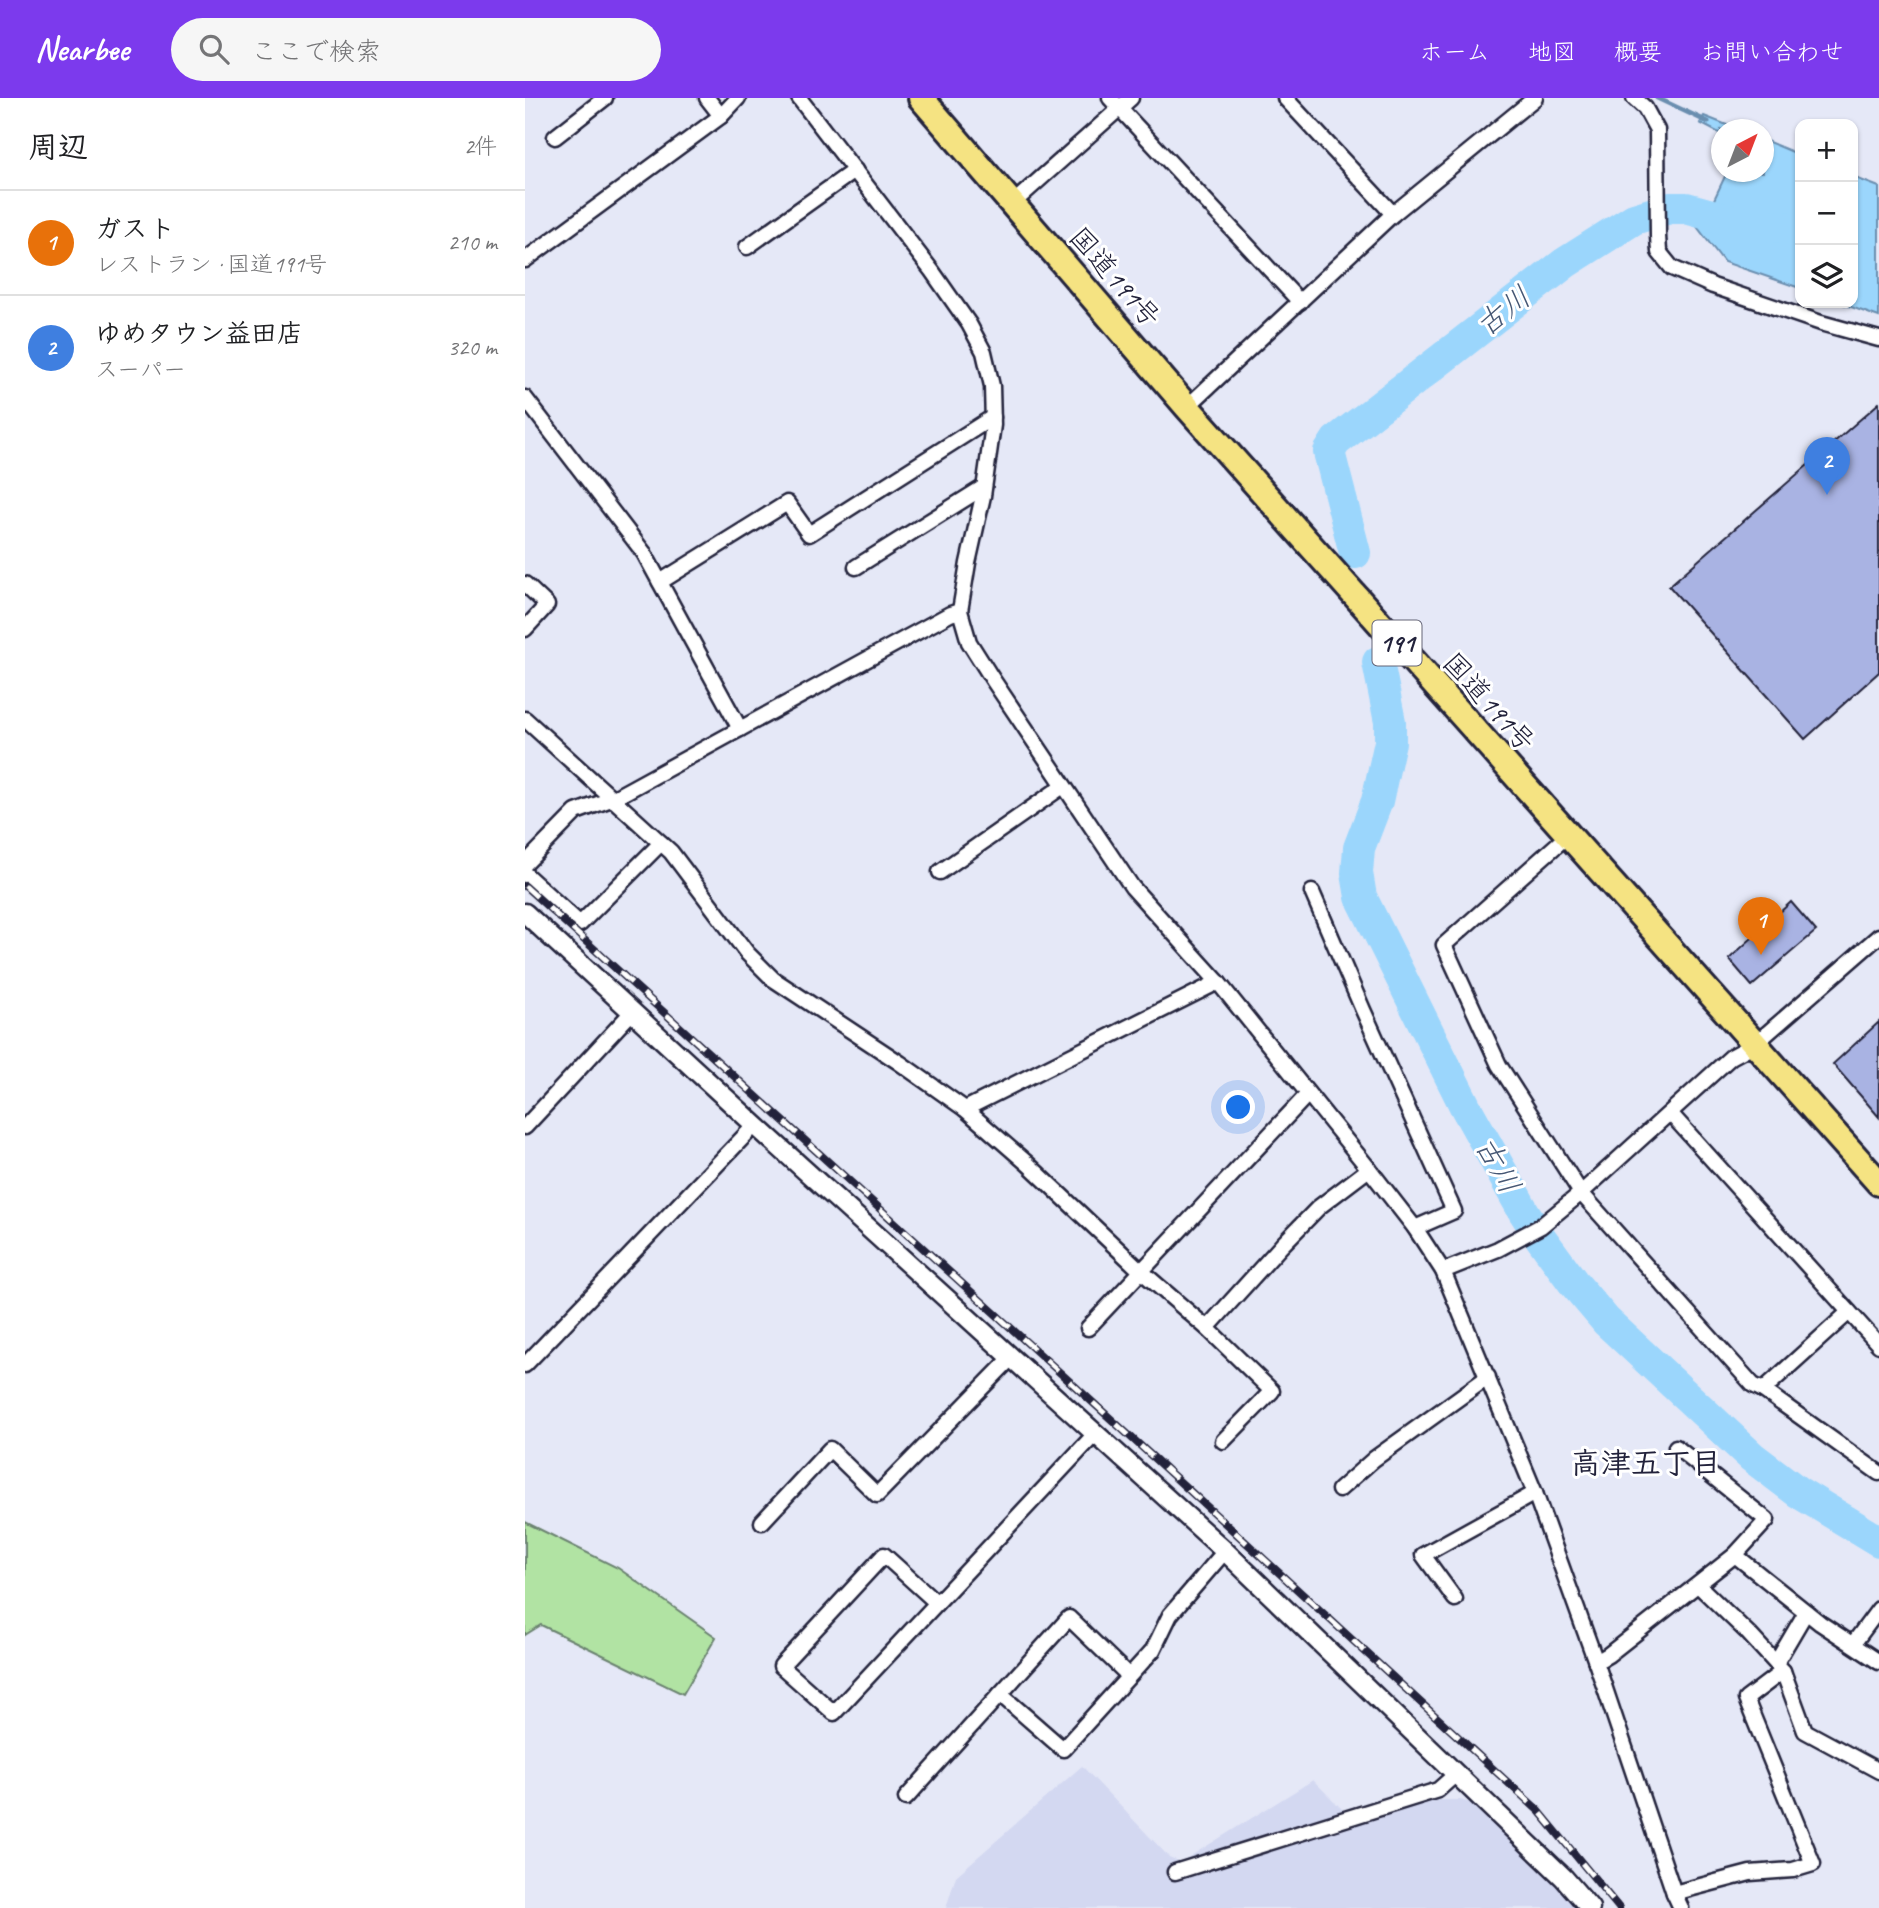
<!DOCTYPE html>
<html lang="ja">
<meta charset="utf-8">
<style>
:root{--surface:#fff;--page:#f6f6f6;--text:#202124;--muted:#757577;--line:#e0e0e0;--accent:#7c3aed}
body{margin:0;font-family:Caveat,"Klee One",sans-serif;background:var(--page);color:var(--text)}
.controls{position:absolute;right:21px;top:21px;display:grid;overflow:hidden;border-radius:14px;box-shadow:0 2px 5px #0004}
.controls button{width:63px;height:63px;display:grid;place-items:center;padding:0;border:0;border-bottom:2px solid var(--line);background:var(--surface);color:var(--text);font:35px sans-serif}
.compass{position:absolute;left:1186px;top:21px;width:63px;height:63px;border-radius:50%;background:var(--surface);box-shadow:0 2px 5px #0004;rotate:42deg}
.you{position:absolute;left:714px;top:1010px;width:24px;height:24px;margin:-18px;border:5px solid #fff;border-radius:50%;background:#1a73e8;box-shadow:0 0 0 10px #1a73e833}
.badge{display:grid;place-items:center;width:46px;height:46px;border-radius:50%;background:var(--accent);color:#fff;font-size:23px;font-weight:700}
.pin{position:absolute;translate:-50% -58px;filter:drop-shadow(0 2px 4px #0008)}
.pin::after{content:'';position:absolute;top:37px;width:24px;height:21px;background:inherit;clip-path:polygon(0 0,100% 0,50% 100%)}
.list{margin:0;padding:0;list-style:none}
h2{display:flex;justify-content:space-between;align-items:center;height:91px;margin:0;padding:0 28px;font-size:30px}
h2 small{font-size:23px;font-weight:400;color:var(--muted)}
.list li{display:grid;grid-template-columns:46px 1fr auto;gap:21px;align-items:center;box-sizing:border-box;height:105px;padding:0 28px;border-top:2px solid var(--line)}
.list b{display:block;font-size:26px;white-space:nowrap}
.list p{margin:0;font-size:23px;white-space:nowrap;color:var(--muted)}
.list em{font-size:23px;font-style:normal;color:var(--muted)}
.icon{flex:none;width:38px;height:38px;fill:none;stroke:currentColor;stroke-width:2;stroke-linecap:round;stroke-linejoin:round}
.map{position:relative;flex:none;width:1354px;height:1810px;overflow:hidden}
header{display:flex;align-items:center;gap:42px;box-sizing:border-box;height:98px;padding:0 35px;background:var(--accent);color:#fff}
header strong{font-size:33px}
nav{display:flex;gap:38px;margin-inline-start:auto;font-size:24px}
.search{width:490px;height:63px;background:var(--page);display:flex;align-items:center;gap:18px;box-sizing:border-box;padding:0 24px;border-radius:38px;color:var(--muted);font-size:26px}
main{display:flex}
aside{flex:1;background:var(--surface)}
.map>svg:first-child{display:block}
.built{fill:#d3d8f1}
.green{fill:#b1e3a3;stroke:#6a826f;stroke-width:2}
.water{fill:#9bd6fc;stroke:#6b8eaf;stroke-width:2}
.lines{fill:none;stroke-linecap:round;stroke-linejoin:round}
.stream{stroke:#6b8eaf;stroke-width:5}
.river{stroke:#9bd6fc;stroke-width:32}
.building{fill:#a9b3e3;stroke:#22223b;stroke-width:2}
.minor-casing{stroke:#22223b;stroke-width:19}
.tertiary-casing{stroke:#22223b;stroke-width:23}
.trunk-casing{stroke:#22223b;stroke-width:30}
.minor{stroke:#fff;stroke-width:14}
.tertiary{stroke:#fff;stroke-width:18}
.trunk{stroke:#f5e382;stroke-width:24}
.rail-casing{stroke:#22223b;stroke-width:8}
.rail{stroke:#fff;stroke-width:5;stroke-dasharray:16;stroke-linecap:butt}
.labels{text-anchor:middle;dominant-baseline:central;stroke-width:6;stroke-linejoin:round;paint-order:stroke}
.shield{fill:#fff;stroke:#646476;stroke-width:2}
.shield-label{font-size:26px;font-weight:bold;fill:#22223b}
.street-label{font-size:28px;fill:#22223b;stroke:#fff}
.water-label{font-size:30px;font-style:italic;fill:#465875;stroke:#fff}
.neighbourhood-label{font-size:30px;font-weight:bold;fill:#22223b;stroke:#fff}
</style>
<header>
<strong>Nearbee</strong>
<div class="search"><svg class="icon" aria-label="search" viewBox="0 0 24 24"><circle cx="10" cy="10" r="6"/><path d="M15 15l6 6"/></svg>ここで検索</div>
<nav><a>ホーム</a><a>地図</a><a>概要</a><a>お問い合わせ</a></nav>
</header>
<main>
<aside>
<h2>周辺<small>2件</small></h2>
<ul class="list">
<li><span class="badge" style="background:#e8710a">1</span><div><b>ガスト</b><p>レストラン · 国道191号</p></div><em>210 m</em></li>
<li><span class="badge" style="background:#3f7fe0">2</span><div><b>ゆめタウン益田店</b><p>スーパー</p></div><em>320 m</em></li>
</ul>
</aside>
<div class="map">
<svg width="1354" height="1810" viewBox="0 0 1354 1810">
<rect width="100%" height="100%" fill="#e5e8f7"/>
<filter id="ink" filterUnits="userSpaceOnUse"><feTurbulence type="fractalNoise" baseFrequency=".0143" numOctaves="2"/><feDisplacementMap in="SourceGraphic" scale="14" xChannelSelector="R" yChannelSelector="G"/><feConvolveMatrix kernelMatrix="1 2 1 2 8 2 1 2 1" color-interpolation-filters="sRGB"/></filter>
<g filter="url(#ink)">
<polygon class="built" points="557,1668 644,1759 656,1764 788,1682 818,1712 827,1728 904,1702 935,1702 950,1706 1016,1767 1057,1810 421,1810 431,1778"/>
<polygon class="green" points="0,1424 93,1470 191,1539 158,1596 16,1527 0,1537"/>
<g class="water">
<polygon points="1179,18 1212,31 1196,32 1196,36 1175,25"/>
<polygon points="1239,42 1275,57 1275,190 1199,164 1166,121 1153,119 1152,99 1168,102 1186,108 1202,74 1238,74"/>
<polygon points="1328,79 1354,89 1354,219 1315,205 1328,205"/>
</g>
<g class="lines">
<polyline class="stream" points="1132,0 1183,24"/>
<g class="river">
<polyline points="830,455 804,354 811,343 1040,165 1109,121 1145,110 1161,110 1208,123 1275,131"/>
<polyline points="853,564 865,624 865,644 852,703 834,750 832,775 836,799 940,1008 999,1114 1015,1139 1048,1184 1081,1223 1227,1359 1273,1394 1354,1443"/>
</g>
</g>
<g class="building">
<polygon points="1354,305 1354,574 1280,641 1144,488"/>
<polygon points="1266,804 1291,833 1227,888 1204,861"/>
<polygon points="1354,924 1354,1019 1308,966"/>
</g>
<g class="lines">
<g class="minor-casing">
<g id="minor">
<polyline points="182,0 196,18"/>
<polyline points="274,0 407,173 444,226 459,254 467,288 468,327 458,398 443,465 435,513 444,544 468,582 607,789 693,884 844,1071 890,1130 918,1173 1010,1395 1071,1564 1149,1795 1156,1810"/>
<polyline points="585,0 775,204"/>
<polyline points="760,0 868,116"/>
<polyline points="1109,0 1120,10 1132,32 1133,138 1134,154 1147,170 1188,188 1296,225 1354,241"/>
<polyline points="30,39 80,0"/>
<polyline points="487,106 606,0"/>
<polyline points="222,149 330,72"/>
<polyline points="0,162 196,18 213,0"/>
<polyline points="0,300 119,455 215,631"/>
<polyline points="662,309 868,116 1010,0"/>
<polyline points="331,469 459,389"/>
<polyline points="135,484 262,405 284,436 468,319"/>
<polyline points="0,486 22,507 0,531"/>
<polyline points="0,621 146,754 222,855 248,881 375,965 440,1011 503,1066 616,1173 682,1230 747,1293 698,1343"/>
<polyline points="1043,737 919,847 974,967 1056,1095 1228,1287 1238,1292 1324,1214"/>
<polyline points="0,766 51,714 89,700 425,516 435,513"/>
<polyline points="415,774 538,688"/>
<polyline points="0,776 55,826 136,745"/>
<polyline points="787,794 838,912 929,1113 890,1130"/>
<polyline points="440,1011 693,884"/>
<polyline points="1145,1015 1354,1247"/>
<polyline points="0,1029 108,913"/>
<polyline points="918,1173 973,1151 1016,1128 1056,1095 1206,959 1230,946 1354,838"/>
<polyline points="563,1230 783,996"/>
<polyline points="682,1230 757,1147 794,1109 844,1071"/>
<polyline points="0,1267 230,1027"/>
<polyline points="1238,1292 1354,1375"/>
<polyline points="1151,1349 1242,1422 1210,1457 1295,1525 1354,1564"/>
<polyline points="814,1392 849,1361 963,1279"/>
<polyline points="237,1424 305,1351 352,1397 486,1260"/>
<polyline points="1173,1487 1224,1536 1258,1573 1280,1633 1354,1673"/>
<polyline points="930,1501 898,1457 1010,1395"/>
<polyline points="412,1505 359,1457 256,1568 309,1615 570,1336"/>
<polyline points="1328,1546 1354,1511"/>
<polyline points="1071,1564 1083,1557 1210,1457"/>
<polyline points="1251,1565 1281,1514"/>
<polyline points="475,1596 538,1651 628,1552 645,1517 700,1453"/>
<polyline points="381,1700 544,1520 603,1577"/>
<polyline points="650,1774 913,1692 931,1676"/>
<polyline points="1149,1795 1225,1775 1268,1772 1288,1766 1221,1601 1258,1573"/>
</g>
</g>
<g class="tertiary-casing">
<polyline id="tertiary" points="0,815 230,1027 700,1453 1039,1780 1065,1810"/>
</g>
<g class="trunk-casing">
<polyline id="trunk" points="396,0 662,309 1354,1085"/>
</g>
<use href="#minor" class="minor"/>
<use href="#tertiary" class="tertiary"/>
<use href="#trunk" class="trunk"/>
<g class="rail-casing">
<polyline id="rail" points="0,788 630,1361 1014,1713 1094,1810"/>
</g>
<use href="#rail" class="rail"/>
</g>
</g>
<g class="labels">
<rect class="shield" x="847.5" y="522.5" width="49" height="45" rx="5"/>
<g class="shield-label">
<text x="872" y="545">191</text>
</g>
<g class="street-label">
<text transform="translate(590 179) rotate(49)">国道191号</text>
<text transform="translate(964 604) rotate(48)">国道191号</text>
</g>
<g class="water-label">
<text transform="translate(978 213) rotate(-38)">古川</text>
<text transform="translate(973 1067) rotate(61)">古川</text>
</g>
<g class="neighbourhood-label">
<text x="1121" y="1365">高津五丁目</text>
</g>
</g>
</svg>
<div class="controls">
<button>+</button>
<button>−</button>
<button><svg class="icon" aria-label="layers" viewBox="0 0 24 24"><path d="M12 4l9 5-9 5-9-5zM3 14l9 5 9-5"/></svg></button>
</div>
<svg class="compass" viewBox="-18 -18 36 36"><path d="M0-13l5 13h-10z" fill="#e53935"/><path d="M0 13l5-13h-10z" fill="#757577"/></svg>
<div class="you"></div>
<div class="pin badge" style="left:1236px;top:857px;background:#e8710a">1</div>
<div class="pin badge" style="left:1302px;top:397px;background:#3f7fe0">2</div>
</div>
</main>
